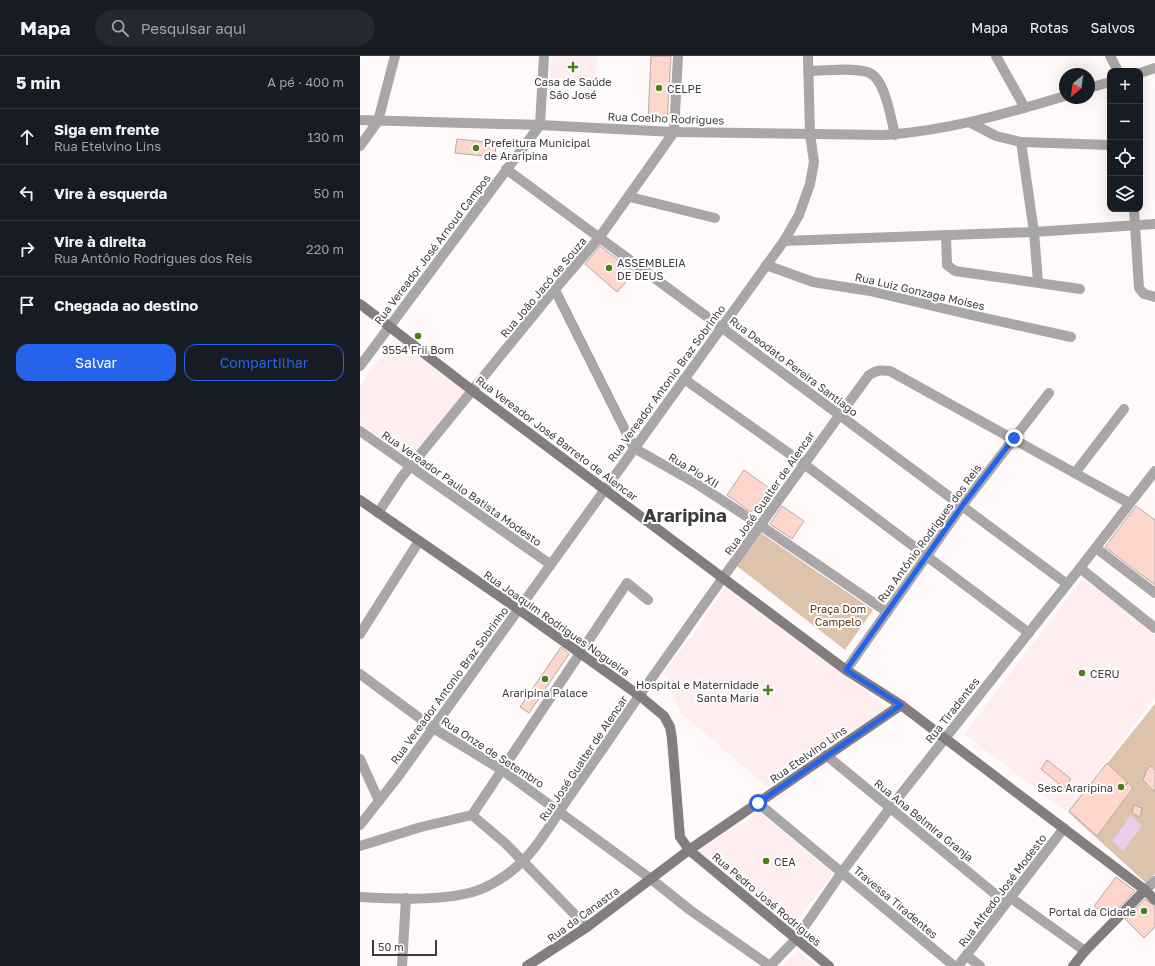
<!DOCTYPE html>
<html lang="pt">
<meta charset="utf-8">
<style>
:root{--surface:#171b24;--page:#242831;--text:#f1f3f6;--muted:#9ea1a6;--line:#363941;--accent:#2563eb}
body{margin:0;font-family:"Golos Text",sans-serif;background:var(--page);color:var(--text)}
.controls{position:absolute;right:12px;top:12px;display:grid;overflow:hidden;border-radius:8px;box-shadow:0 4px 16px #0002}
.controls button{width:36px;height:36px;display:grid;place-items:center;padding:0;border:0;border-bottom:1px solid var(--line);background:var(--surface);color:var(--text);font:20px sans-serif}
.compass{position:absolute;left:699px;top:12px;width:36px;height:36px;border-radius:50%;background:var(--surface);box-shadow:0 4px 16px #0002;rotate:209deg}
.scale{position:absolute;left:12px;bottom:10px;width:65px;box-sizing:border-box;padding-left:4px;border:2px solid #3e3b3b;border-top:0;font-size:11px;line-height:14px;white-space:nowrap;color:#3e3b3b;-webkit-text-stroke:3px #fff;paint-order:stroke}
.stop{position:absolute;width:12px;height:12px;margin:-9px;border:3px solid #2563eb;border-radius:50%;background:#fff}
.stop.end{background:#2563eb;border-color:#fff;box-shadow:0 1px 4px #0008}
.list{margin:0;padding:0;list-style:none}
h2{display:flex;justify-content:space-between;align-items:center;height:52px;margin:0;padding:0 16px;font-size:17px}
h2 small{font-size:13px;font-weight:400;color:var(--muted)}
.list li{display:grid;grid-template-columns:26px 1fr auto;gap:12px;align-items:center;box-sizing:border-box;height:56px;padding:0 16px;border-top:1px solid var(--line)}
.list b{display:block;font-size:15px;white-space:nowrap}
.list p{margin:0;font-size:13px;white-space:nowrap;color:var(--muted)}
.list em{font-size:13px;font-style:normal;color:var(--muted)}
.actions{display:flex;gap:8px;padding:12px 16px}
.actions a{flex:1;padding:9px 0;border:1px solid var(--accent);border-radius:12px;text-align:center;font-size:14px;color:var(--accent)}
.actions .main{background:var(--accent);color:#fff}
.icon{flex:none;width:22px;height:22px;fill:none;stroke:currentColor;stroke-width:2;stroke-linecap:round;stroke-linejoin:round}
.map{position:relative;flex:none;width:795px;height:910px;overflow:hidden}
header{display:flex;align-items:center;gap:24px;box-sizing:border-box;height:56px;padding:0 20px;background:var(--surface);border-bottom:1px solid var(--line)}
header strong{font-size:19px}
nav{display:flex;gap:22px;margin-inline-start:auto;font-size:14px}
.search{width:280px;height:36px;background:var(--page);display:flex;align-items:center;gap:10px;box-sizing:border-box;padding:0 14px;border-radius:22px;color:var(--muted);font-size:15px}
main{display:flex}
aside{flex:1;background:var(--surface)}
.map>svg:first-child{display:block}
.built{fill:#ffeef0}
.green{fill:#ddc2ac}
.water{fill:#e8ceea}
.building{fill:#fed6cb;stroke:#b3acaa}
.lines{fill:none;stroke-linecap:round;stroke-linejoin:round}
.minor{stroke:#a9a6a7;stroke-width:10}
.tertiary{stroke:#a9a6a7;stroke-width:10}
.secondary{stroke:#827e80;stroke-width:10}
.route{stroke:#2563eb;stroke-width:5}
.poi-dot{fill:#4a8017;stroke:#fff;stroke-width:1.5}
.labels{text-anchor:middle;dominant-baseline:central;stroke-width:4;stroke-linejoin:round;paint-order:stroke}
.poi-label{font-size:11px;fill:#3e3b3b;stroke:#fff;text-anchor:start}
.street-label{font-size:11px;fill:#3e3b3b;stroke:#fff}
.park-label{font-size:11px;fill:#633a13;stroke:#fff}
.town-label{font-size:19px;font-weight:bold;fill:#3e3b3b;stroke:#fff}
</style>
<header>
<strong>Mapa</strong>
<div class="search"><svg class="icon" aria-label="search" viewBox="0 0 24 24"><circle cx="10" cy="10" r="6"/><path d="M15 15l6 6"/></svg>Pesquisar aqui</div>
<nav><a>Mapa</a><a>Rotas</a><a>Salvos</a></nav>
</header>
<main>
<aside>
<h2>5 min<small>A pé · 400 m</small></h2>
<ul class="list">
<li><svg class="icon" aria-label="ahead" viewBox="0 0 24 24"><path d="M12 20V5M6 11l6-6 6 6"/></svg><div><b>Siga em frente</b><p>Rua Etelvino Lins</p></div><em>130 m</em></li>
<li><svg class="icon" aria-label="left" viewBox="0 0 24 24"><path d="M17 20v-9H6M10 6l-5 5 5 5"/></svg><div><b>Vire à esquerda</b></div><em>50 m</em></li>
<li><svg class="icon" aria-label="right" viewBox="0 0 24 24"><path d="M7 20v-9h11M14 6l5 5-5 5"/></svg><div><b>Vire à direita</b><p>Rua Antônio Rodrigues dos Reis</p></div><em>220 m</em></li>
<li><svg class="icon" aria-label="arrive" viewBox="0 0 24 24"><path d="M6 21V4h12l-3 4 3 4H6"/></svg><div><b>Chegada ao destino</b></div></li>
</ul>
<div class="actions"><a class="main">Salvar</a><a>Compartilhar</a></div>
</aside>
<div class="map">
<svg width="795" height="910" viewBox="0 0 795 910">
<rect width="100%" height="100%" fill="#fff9f9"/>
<g class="built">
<polygon points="191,0 237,0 236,23 190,22"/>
<polygon points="35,282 105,336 49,403 0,367 0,330"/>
<polygon points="723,522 795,576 795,642 707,756 604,678"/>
<polygon points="366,530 528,652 408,731 321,657 303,617 334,578"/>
<polygon points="399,756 473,817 433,870 338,794"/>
<polygon points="438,895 456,910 422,910"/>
</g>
<g class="green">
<polygon points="401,477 513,554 485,594 377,510"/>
<polygon points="795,648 795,818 786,827 708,756"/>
</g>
<polygon class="water" points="771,759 782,770 763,795 752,785"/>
<g class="building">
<polygon points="291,0 311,0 307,66 288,65"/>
<polygon points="97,83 136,87 135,101 95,97"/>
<polygon points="240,190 275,216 257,236 225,208"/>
<polygon points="384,414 409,432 391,456 367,439"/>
<polygon points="422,450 444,465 432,483 410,468"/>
<polygon points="776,450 795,464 795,529 745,491"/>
<polygon points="201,591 209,598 169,657 160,651"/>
<polygon points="687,704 711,723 704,732 681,713"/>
<polygon points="747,707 767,726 765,730 768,727 773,732 737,780 709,755"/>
<polygon points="791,710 795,714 795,736 783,724 787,713"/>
<polygon points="774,749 782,752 780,761 772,757"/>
<polygon points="756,821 775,835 750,861 734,850"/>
<polygon points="785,843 795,850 795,871 784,882 765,863"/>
</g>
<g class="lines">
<g class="minor">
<polyline points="636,0 665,52"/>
<polyline points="750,0 758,15"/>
<path d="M448,15c19,0 41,-4 59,1 18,4 24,47 28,63"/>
<polyline points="780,17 795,12"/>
<polyline points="729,32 750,26"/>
<path d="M0,64l180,5 134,7 210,3c62,-4 121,-21 181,-39"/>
<polyline points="611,67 636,80 661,86 750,89"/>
<polyline points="661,86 674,176 678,226"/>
<polyline points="0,90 18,65 35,0"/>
<polyline points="146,113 361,271 707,528"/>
<polyline points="270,141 355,162"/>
<polyline points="774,153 779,232 784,238 795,241"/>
<polyline points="586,179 587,209 595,215 720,233"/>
<polyline points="424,185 674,176 795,168"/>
<polyline points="406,209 453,226 510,235 607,258 711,281"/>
<polyline points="195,234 274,392 337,428 400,469 527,556"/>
<polyline points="0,310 180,69 184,0"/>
<polyline points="324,323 444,408 669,577"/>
<polyline points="0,375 190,508"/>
<polyline points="715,417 764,353"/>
<polyline points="18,457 41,422 185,245 239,182 314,76 318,0"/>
<polyline points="736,492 795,537"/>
<polyline points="720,512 795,572"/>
<polyline points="0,578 59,485"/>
<polyline points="486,614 602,450 689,337"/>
<polyline points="0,618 73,672 142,714 291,823 330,854 410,910 436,883 482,816 530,752 720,512 795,415"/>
<polyline points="466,699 646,847"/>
<polyline points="0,703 19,745"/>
<polyline points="398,747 594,910"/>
<polyline points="112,759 267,527 288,544"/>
<polyline points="112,759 146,788 227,871"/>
<polyline points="0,769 37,722 424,185 439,159 450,128 454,106 450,78 448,0"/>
<polyline points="0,790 61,771 112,759"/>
<path d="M0,841c35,2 95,5 126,-10 44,-21 59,-55 85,-93 23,-32 45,-65 68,-98 76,-107 152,-215 230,-321 7,-5 12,-5 21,-4l239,132"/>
<polyline points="651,842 725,895"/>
<polyline points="607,900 620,910"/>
<polyline points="42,910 46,842"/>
<polyline points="598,910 704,772"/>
</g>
<polyline class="tertiary" points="785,834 795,825"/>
<g class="secondary">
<polyline points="0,248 113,335 486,614 541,649 785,834 795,844"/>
<polyline points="0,444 158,553 280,640 304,660 310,671 312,683 320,781 329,794 469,910"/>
<polyline points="167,910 227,871 329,794 541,649"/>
<polyline points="713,910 725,895 785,834"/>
</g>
</g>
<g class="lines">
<polyline class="route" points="398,747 541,649 486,614 602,450 654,382"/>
</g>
<g class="poi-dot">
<path d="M211 5h4v4h4v4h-4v4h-4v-4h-4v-4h4z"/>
<circle cx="299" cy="32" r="4"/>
<circle cx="116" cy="92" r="4"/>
<circle cx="249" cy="212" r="4"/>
<circle cx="58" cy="280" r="4"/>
<circle cx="722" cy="617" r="4"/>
<circle cx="185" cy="623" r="4"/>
<path d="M406 628h4v4h4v4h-4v4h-4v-4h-4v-4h4z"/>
<circle cx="761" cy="731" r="4"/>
<circle cx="406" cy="805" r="4"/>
<circle cx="784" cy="855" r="4"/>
</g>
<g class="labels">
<g class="poi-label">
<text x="213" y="25" text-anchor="middle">Casa de Saúde<tspan x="213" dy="13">São José</tspan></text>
<text x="307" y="32">CELPE</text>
<text x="124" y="86">Prefeitura Municipal<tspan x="124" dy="13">de Araripina</tspan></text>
<text x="257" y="206">ASSEMBLEIA<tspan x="257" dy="13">DE DEUS</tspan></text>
<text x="58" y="293" text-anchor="middle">3554 Frii Bom</text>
<text x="730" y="617">CERU</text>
<text x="399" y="628" text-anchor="end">Hospital e Maternidade<tspan x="399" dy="13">Santa Maria</tspan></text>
<text x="185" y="636" text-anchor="middle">Araripina Palace</text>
<text x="753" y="731" text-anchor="end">Sesc Araripina</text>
<text x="414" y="805">CEA</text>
<text x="776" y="855" text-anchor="end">Portal da Cidade</text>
</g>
<g class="street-label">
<text transform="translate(306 62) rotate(2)">Rua Coelho Rodrigues</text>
<text transform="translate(72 193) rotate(-53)">Rua Vereador José Arnoud Campos</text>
<text transform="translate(183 231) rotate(-50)">Rua João Jacó de Souza</text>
<text transform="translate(560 235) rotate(13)">Rua Luiz Gonzaga Moises</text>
<text transform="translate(434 310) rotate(37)">Rua Deodato Pereira Santiago</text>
<text transform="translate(306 327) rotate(-54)">Rua Vereador Antonio Braz Sobrinho</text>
<text transform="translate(197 382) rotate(37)">Rua Vereador José Barreto de Alencar</text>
<text transform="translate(334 414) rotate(31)">Rua Pio XII</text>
<text transform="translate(102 432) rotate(35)">Rua Vereador Paulo Batista Modesto</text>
<text transform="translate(409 437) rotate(-55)">Rua José Gualter de Alencar</text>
<text transform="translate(569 477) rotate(-54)">Rua Antônio Rodrigues dos Reis</text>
<text transform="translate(197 567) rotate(35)">Rua Joaquim Rodrigues Nogueira</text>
<text transform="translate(89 629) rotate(-54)">Rua Vereador Antonio Braz Sobrinho</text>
<text transform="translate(592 654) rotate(-52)">Rua Tiradentes</text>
<text transform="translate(133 696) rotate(33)">Rua Onze de Setembro</text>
<text transform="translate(448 698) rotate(-35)">Rua Etelvino Lins</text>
<text transform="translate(223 702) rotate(-56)">Rua José Gualter de Alencar</text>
<text transform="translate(564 764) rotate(39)">Rua Ana Belmira Granja</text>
<text transform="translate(642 834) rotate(-53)">Rua Alfredo José Modesto</text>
<text transform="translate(407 843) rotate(40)">Rua Pedro José Rodrigues</text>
<text transform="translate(536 846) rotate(40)">Travessa Tiradentes</text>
<text transform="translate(223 858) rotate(-36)">Rua da Canastra</text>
</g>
<g class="park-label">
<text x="478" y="552">Praça Dom<tspan x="478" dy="13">Campelo</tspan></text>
</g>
<g class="town-label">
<text x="325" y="458">Araripina</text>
</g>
</g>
</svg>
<div class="controls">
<button>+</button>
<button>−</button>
<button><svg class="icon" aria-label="locate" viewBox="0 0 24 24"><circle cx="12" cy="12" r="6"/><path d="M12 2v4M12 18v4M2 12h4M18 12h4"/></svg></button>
<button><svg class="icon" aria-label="layers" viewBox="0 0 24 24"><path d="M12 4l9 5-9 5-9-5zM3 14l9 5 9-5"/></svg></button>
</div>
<svg class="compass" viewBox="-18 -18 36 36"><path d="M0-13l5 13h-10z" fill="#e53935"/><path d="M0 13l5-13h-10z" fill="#9ea1a6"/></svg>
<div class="scale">50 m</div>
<div class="stop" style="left:398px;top:747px"></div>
<div class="stop end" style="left:654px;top:382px"></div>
</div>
</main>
